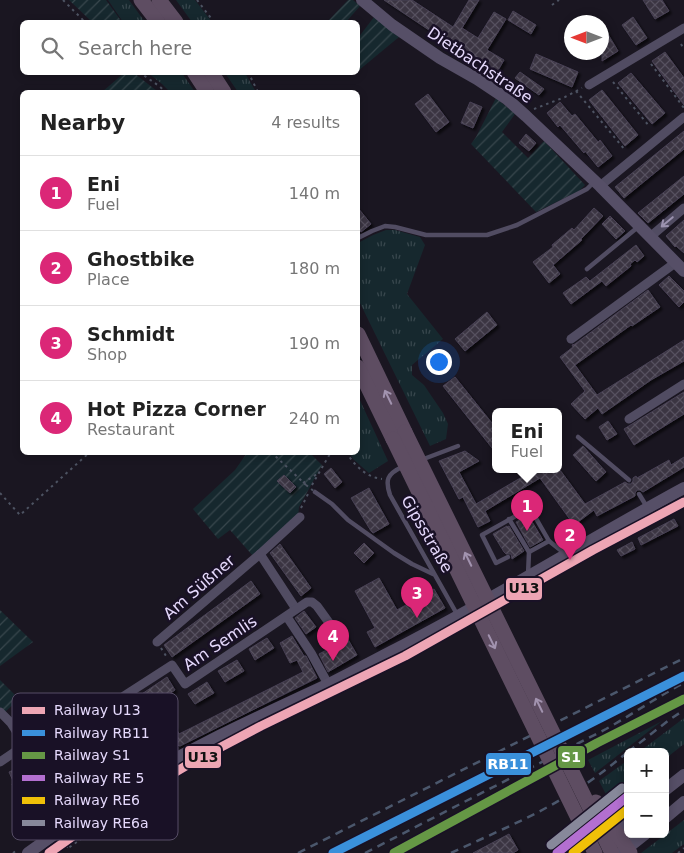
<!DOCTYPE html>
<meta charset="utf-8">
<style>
:root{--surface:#fff;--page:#f2f2f2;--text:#222;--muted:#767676;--line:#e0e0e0;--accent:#db2777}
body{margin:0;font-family:"DejaVu Sans",sans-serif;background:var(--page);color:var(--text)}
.controls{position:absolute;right:15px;bottom:15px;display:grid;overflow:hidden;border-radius:8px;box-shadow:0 2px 8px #0003}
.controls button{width:45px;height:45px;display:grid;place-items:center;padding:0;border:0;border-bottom:1px solid var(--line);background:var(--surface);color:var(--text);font:25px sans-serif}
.compass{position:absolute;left:564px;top:15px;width:45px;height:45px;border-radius:50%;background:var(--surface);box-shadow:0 2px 8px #0003;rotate:270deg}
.you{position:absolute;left:438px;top:361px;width:18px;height:18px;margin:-12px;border:4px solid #fff;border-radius:50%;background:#1a73e8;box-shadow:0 0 0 8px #1a73e833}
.badge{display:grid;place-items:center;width:32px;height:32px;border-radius:50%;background:var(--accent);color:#fff;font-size:16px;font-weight:700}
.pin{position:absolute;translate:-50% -41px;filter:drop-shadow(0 1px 2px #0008)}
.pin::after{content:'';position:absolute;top:26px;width:18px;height:15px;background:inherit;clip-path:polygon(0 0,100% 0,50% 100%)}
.popup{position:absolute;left:492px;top:408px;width:70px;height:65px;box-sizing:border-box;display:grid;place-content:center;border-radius:8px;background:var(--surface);filter:drop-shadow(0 1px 4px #0005);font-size:16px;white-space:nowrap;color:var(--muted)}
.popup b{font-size:19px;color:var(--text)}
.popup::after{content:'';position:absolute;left:50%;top:100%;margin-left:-10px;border:10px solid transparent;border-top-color:var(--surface)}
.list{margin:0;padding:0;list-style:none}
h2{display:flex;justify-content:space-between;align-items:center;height:65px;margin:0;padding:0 20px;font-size:21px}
h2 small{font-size:16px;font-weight:400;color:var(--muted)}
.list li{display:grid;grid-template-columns:32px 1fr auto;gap:15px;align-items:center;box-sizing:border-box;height:75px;padding:0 20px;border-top:1px solid var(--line)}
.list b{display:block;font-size:19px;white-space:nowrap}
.list p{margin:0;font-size:16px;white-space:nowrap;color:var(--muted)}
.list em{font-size:16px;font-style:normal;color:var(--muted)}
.icon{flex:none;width:28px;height:28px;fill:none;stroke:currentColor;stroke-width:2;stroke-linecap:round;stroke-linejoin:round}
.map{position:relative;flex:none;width:684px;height:853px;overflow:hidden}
.search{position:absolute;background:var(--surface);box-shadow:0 2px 8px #0003;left:20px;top:20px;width:340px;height:55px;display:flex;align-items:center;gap:12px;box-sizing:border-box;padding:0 18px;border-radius:8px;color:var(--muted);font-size:19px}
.panel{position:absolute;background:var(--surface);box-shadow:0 2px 8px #0003;left:20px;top:90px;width:340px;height:365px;border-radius:8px}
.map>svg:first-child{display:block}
.grass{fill:url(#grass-tufts)}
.garden{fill:url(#garden-furrows)}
.building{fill:url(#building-cross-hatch);stroke:#484154;filter:url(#shadow)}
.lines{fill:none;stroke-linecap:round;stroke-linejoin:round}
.path{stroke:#4d5362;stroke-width:2;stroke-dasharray:2.5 4;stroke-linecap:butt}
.service{stroke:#514c62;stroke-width:4.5}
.minor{stroke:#514c62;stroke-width:9}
.secondary{stroke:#564f67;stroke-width:12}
.trunk{stroke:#5e4d62;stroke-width:15}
.rail{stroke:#4b576c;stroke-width:2.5;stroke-dasharray:8 6;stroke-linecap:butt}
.path-bridge{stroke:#4d5362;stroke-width:2;stroke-dasharray:2.5 4;stroke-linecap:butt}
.trunk-bridge{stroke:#5e4d62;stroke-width:15}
.rail-1-casing{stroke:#191126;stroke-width:12}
.rail-2-casing{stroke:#191126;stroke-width:12}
.rail-3-casing{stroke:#191126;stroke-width:12}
.rail-4-casing{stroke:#191126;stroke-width:12}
.rail-5-casing{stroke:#191126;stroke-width:12}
.rail-6-casing{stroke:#191126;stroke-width:12}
.rail-1{stroke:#eda5b4;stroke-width:9}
.rail-2{stroke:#3a90db;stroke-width:9}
.rail-3{stroke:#659745;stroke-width:9}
.rail-4{stroke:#b36fd0;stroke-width:9}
.rail-5{stroke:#f0c008;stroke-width:9}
.rail-6{stroke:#87889a;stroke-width:9}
.oneway{stroke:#9b92af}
.oneway2{stroke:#a293af}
.labels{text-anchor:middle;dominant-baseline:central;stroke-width:5;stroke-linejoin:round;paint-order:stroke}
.street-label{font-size:16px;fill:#e5d9fc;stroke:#191126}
.key{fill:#191126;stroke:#564d66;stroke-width:1}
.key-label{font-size:14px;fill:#e5d9fc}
.line-badge{stroke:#191126;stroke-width:2}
.badge-label{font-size:14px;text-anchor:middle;font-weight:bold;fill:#fff}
.pale-badge-label{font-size:14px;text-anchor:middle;font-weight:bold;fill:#111}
</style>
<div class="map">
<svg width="684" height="853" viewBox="0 0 684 853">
<defs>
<pattern id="grass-tufts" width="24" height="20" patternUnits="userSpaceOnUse" patternTransform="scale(1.25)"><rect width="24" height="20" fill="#16282e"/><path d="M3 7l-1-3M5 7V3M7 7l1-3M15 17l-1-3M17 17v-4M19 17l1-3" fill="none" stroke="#38474d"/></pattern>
<pattern id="garden-furrows" width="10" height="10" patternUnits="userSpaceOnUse" patternTransform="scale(1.25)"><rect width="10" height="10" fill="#16282e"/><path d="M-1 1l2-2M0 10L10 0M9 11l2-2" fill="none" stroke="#38474d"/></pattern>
<pattern id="building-cross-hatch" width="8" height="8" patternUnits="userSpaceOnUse" patternTransform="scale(1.25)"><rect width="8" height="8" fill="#3a3443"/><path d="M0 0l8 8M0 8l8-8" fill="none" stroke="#56515f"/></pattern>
<filter id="shadow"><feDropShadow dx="2.5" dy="2.5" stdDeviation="1" flood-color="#0009"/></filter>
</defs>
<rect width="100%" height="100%" fill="#1a1621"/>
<g class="grass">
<polygon points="108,0 129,0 145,22 123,22"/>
<polygon points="176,0 195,0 212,22 192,22"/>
<polygon points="148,73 182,73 195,92 170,92 162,84"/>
<polygon points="225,73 245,73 256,92 238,92"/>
<polygon points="386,230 395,230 420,237 425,245 407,294 443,339 412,365 412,375 424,385 443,413 448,424 446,439 430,446 358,299 358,243 373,235"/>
<polygon points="358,396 388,461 369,473 353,459 349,453 358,452"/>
<polygon points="684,718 684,744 665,759 665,752 639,752"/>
<polygon points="662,721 595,773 588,760"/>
<polygon points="628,760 628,790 611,804 599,781"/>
<polygon points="684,820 684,844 672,853 641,853"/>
</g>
<g class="garden">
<polygon points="69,0 106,0 122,22 92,22"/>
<polygon points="348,0 353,0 360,6 346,22 327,22"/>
<polygon points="374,17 399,37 358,71 358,38"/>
<polygon points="124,73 134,73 157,91 155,92 102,92"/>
<polygon points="496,98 515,114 502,132 528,158 544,141 585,185 579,191 536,212 471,144 476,137"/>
<polygon points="247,453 310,453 322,465 299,507 298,517 253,556 230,530 218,539 193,509 235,470"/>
<polygon points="0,610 33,642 0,666"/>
<polygon points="0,680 19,699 5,712 0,708"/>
</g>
<g class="building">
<polygon points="384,0 412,0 453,27 469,0 479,0 462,28 478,38 494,12 506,19 487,50 504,60 497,72 465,54"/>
<polygon points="643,0 662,0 669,11 655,19"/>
<polygon points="513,11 536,25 531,34 508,20"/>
<polygon points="633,17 647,38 636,45 622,25"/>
<polygon points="602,24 618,51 602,61"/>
<polygon points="665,52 684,78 684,105 652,61"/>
<polygon points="536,54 578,72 572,87 530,69"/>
<polygon points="520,72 544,89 539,95 515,78"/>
<polygon points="631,73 665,113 652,124 618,83"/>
<polygon points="602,90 638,135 625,146 589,100"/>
<polygon points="428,94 449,122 436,132 415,104"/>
<polygon points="470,102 482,107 473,128 461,123"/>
<polygon points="560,102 572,116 575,114 598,142 600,140 612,156 598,167 585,151 584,153 560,125 558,127 547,113"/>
<polygon points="684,131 684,149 624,198 615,187"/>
<polygon points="526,134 536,143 529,151 519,143"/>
<polygon points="684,176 684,194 648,223 638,213"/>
<polygon points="358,208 371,224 361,232 358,229"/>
<polygon points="594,208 603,216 581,239 582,240 553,265 560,274 549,283 533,262 553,247 552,245 572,228 574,230"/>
<polygon points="610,216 625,231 616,239 602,224"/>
<polygon points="684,220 684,253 676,246 675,247 666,236"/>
<polygon points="636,245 644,256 637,262 635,260 630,264 631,266 606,286 602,281 571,304 563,293 586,277 590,281"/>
<polygon points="669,276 684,291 684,302 679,307 659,285"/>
<polygon points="648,290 660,307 632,326 631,325 575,365 597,395 684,340 684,361 651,380 602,414 598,408 585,419 571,404 585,391 560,357 573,347 572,345 575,344"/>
<polygon points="487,312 497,325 465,351 455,339"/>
<polygon points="455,377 496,428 496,453 443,386"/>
<polygon points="684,392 684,414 634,445 624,429"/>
<polygon points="608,421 617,434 607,440 599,427"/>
<polygon points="583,446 606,472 596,481 573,455"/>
<polygon points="465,451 479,461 459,472 476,504 534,470 560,470 585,504 625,482 628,484 631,484 633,481 633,478 636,476 637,478 669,460 671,465 684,457 684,467 643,492 640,490 637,490 635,493 635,496 597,516 594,510 574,525 540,478 485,511 490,521 478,527 463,497 459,499 439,461"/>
<polygon points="331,468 342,482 335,488 324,474"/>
<polygon points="284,475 296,487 290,493 277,481"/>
<polygon points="369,488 389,524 373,533 371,531 351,498"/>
<polygon points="528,515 543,540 530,547 516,522"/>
<polygon points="674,519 678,526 641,545 638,538"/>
<polygon points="507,526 507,527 509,526 524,551 512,559 511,554 506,554 504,552 493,534"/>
<polygon points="632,542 635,549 621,556 617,550"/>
<polygon points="364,543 374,553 364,563 354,553"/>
<polygon points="280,544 311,588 301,596 270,553"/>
<polygon points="379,578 397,610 434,589 445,608 375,647 367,632 375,628 355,591"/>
<polygon points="251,581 260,594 172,657 164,645"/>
<polygon points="304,611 316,627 306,634 295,618"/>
<polygon points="292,636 304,656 306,656 317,678 180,746 169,742 161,727 172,721 179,734 303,672 297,660 290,663 280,643"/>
<polygon points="346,636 357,655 328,672 319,654 338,644 336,641"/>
<polygon points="267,638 274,648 255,660 249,649"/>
<polygon points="237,660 244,671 225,682 218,671"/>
<polygon points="167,677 175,690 132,719 124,706"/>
<polygon points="207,682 214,693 195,704 188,694"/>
<polygon points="112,716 122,732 68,764 66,767 57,772 47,756"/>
<polygon points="23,766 30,782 28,783 44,818 29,824 12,784 14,783 9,772"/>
<polygon points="509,834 518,850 513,853 473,853"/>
</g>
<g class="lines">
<g class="path">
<polyline points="63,0 85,22"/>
<polyline points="197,0 214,22"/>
<polyline points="552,5 559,0"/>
<polyline points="681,44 684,49"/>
<polyline points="651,64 684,108"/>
<polyline points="139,72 159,86 166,92"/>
<polyline points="248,72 258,92"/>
<polyline points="613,82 649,126"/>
<polyline points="576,91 625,150"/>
<polyline points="534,109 565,97 582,88"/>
<polyline points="271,452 306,485"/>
<path d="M346,452c9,14 20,25 36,27"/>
<polyline points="303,483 317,474"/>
<polyline points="312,485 331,452"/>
<polyline points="0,493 20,515 90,452"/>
<polyline points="301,508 309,492"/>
<polyline points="161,648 168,659"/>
<polyline points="117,710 126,728"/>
<polyline points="124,811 145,798 145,789"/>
<polyline points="67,839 67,849 81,839"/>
<polyline points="13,853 17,850"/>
<polyline points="678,853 684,848"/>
</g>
<g class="service">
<polyline points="358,238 372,231 385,226 395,227 426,235 487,235 517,225 587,189 594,182"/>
<polyline points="587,269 638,227"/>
<polyline points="578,437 629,480"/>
<polyline points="421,460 458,446"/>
<path d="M402,467c-15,7 -17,13 -12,28l68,121"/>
<polyline points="315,492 332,504 348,520 394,553 412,564 433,574"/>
<polyline points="639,494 647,507"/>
<polyline points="509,519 529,552 528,575"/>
<polyline points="529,552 549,541"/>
<polyline points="508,557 496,563 482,535 530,508 549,541 564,553"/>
<polyline points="70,767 121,737 127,735 149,773"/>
</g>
<g class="minor">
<polyline points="589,85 684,28"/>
<polyline points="600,186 684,117"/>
<polyline points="650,237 684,208"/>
<polyline points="571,339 675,263"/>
<polyline points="629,419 684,384"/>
<polyline points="260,554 296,609"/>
<polyline points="287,617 311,653 328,684"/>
<polyline points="157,642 260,554 300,517"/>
<polyline points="0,712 11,723 25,745 34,754 73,822"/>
<polyline points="34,754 172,665 185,684 307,602 312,602 317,606 335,631"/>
<polyline points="0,762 25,745"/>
</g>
<g class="secondary">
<polyline points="362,0 392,25 440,58 477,79 507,99 526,116 600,186 684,271"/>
<polyline points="665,790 684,775"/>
<polyline points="665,818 684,802"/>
<polyline points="608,837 628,821"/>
<path d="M28,853c58,-42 119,-81 183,-113 38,-19 77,-37 116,-55 26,-13 51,-27 77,-40 95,-49 186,-106 280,-157"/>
<polyline points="621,853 645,834"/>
</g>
<g class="trunk">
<polyline points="141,0 158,22"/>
<polyline points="159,0 176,22"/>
<polyline points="194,72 207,92"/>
<polyline points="211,72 224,92"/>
<polyline points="358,334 405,432"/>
<polyline points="358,367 393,439"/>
</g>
<g class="rail">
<polyline points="628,752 669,720 684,710"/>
<polyline points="298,853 684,658"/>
<path d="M365,853l241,-124c27,-15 51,-32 78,-46"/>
<path d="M451,853c38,-18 78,-34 114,-56 23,-13 43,-29 63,-45"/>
</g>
<polyline class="path-bridge" points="306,485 315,492"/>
<g class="trunk-bridge">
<polyline points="405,432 612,853"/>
<polyline points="393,439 595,853"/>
<polyline points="596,802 630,853"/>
</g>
<g class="rail-1-casing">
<polyline id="rail-1" points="49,853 104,814 189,764 261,726 405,656 593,550 684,502"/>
</g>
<g class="rail-2-casing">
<polyline id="rail-2" points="333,853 684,676"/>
</g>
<g class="rail-3-casing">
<polyline id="rail-3" points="394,853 597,743 684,699"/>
</g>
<g class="rail-4-casing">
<polyline id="rail-4" points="557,853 628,796"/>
</g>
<g class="rail-5-casing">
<polyline id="rail-5" points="573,853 628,809"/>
</g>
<g class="rail-6-casing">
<polyline id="rail-6" points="551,845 622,788"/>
</g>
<use href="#rail-1" class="rail-1"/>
<use href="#rail-2" class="rail-2"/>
<use href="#rail-3" class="rail-3"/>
<use href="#rail-4" class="rail-4"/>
<use href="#rail-5" class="rail-5"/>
<use href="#rail-6" class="rail-6"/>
</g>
<defs><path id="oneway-shaft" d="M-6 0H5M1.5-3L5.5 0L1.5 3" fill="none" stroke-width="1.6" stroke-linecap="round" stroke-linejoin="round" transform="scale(1.25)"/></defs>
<use class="oneway" href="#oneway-shaft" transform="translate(667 222) rotate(140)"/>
<g class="oneway2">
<use href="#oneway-shaft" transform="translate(388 397) rotate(-116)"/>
<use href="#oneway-shaft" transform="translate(468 559) rotate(-116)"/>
<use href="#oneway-shaft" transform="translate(492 642) rotate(64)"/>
<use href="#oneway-shaft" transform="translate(539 705) rotate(-116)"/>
</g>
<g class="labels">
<g class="street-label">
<text transform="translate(480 65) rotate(34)">Dietbachstraße</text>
<text transform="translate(427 534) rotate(60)">Gipsstraße</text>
<text transform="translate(199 587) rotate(-41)">Am Süßner</text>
<text transform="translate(220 643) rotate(-34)">Am Semlis</text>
</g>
</g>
<rect x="12" y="693" width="166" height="147" rx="8" class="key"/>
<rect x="22" y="707" width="23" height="7" fill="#eda5b4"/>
<rect x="22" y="730" width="23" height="6" fill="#3a90db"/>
<rect x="22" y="752" width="23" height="7" fill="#659745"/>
<rect x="22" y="775" width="23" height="6" fill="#b36fd0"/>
<rect x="22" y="797" width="23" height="7" fill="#f0c008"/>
<rect x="22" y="820" width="23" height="6" fill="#87889a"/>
<g class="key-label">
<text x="54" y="715">Railway U13</text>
<text x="54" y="738">Railway RB11</text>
<text x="54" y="760">Railway S1</text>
<text x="54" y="783">Railway RE 5</text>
<text x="54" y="805">Railway RE6</text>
<text x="54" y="828">Railway RE6a</text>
</g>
<g class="line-badge">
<rect x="505" y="577" width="38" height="24" rx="5" fill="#eda5b4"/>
<rect x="184" y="745" width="38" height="24" rx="5" fill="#eda5b4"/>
<rect x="557" y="745" width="29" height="24" rx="5" fill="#659745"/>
<rect x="485" y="752" width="47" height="24" rx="5" fill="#3a90db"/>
</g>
<g class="badge-label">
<text x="571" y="762">S1</text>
<text x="508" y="769">RB11</text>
</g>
<g class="pale-badge-label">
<text x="524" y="593">U13</text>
<text x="203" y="762">U13</text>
</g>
</svg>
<div class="controls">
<button>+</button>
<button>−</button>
</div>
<svg class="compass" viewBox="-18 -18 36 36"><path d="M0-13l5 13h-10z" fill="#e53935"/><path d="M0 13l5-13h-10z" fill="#767676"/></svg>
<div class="you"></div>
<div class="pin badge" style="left:527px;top:531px">1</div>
<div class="popup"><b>Eni</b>Fuel</div>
<div class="pin badge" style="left:570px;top:560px">2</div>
<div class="pin badge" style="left:417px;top:618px">3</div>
<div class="pin badge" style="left:333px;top:661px">4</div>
<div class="search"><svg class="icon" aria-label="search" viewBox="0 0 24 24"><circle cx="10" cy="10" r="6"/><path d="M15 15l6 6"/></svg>Search here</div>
<section class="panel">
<h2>Nearby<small>4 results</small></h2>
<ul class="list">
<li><span class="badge">1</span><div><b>Eni</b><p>Fuel</p></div><em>140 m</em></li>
<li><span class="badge">2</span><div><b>Ghostbike</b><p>Place</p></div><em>180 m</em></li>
<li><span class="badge">3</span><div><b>Schmidt</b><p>Shop</p></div><em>190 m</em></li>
<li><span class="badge">4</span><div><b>Hot Pizza Corner</b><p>Restaurant</p></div><em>240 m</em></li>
</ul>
</section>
</div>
